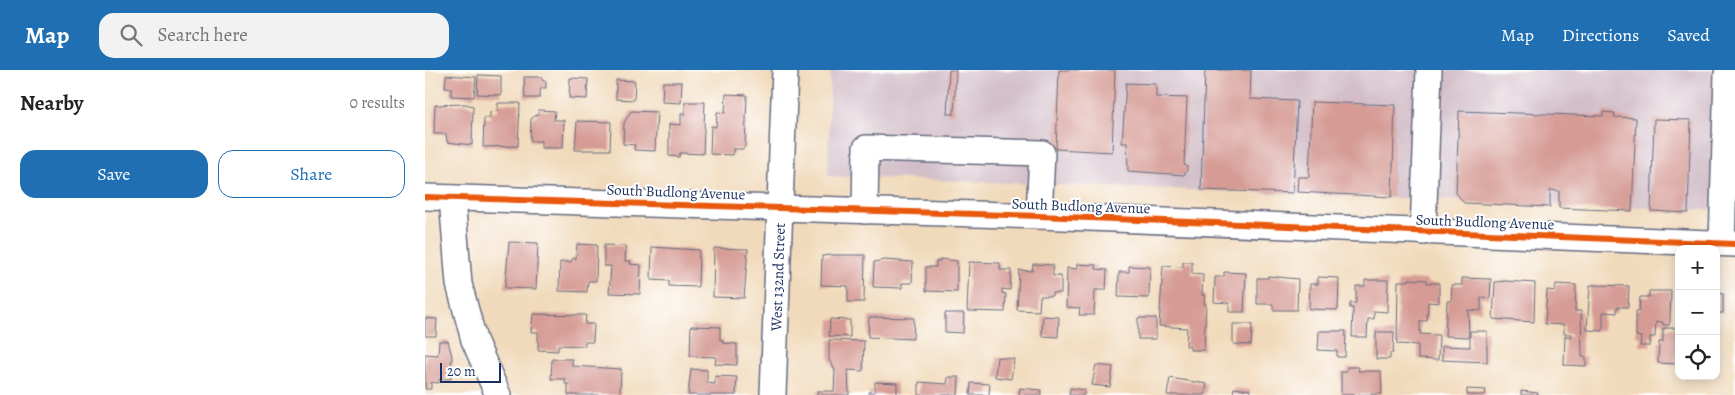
<!DOCTYPE html>
<meta charset="utf-8">
<style>
:root{--surface:#fff;--page:#f2f2f2;--text:#222;--muted:#767676;--line:#e0e0e0;--accent:#1f6fb2}
body{margin:0;font-family:Alegreya,serif;background:var(--page);color:var(--text)}
.controls{position:absolute;right:15px;bottom:15px;display:grid;overflow:hidden;border-radius:10px;box-shadow:0 2px 12px #0003}
.controls button{width:45px;height:45px;display:grid;place-items:center;padding:0;border:0;border-bottom:1px solid var(--line);background:var(--surface);color:var(--text);font:25px sans-serif}
.scale{position:absolute;left:15px;bottom:12px;width:61px;box-sizing:border-box;padding-left:5px;border:2px solid #1b2f5e;border-top:0;font-size:14px;line-height:18px;white-space:nowrap;color:#1b2f5e;-webkit-text-stroke:4px #fff;paint-order:stroke}
.list{margin:0;padding:0;list-style:none}
h2{display:flex;justify-content:space-between;align-items:center;height:65px;margin:0;padding:0 20px;font-size:21px}
h2 small{font-size:16px;font-weight:400;color:var(--muted)}
.actions{display:flex;gap:10px;padding:15px 20px}
.actions a{flex:1;padding:11px 0;border:1px solid var(--accent);border-radius:15px;text-align:center;font-size:18px;color:var(--accent)}
.actions .main{background:var(--accent);color:#fff}
.icon{flex:none;width:28px;height:28px;fill:none;stroke:currentColor;stroke-width:2;stroke-linecap:round;stroke-linejoin:round}
.map{position:relative;flex:none;width:1310px;height:325px;overflow:hidden}
header{display:flex;align-items:center;gap:30px;box-sizing:border-box;height:70px;padding:0 25px;background:var(--accent);color:#fff}
header strong{font-size:24px}
nav{display:flex;gap:28px;margin-inline-start:auto;font-size:18px}
.search{width:350px;height:45px;background:var(--page);display:flex;align-items:center;gap:12px;box-sizing:border-box;padding:0 18px;border-radius:15px;color:var(--muted);font-size:19px}
main{display:flex}
aside{flex:1;background:var(--surface)}
.map>svg:first-child{display:block}
.industrial{fill:#d2bdc8}
.building{fill:#d69b94}
.lines{fill:none;stroke-linecap:round;stroke-linejoin:round}
.minor-casing{stroke:#666b7f;stroke-width:28}
.minor{stroke:#fff;stroke-width:25}
.cycleway-casing{stroke:#fff;stroke-width:9}
.cycleway{stroke:#e8590c;stroke-width:6}
.labels{text-anchor:middle;dominant-baseline:central;stroke-width:4;stroke-linejoin:round;paint-order:stroke}
.street-label{font-size:15px;fill:#1b2f5e;stroke:#fff}
</style>
<header>
<strong>Map</strong>
<div class="search"><svg class="icon" aria-label="search" viewBox="0 0 24 24"><circle cx="10" cy="10" r="6"/><path d="M15 15l6 6"/></svg>Search here</div>
<nav><a>Map</a><a>Directions</a><a>Saved</a></nav>
</header>
<main>
<aside>
<h2>Nearby<small>0 results</small></h2>
<ul class="list">
</ul>
<div class="actions"><a class="main">Save</a><a>Share</a></div>
</aside>
<div class="map">
<svg width="1310" height="325" viewBox="0 0 1310 325">
<rect width="100%" height="100%" fill="#fff"/>
<filter id="ink" filterUnits="userSpaceOnUse"><feTurbulence type="fractalNoise" baseFrequency=".02" numOctaves="2"/><feDisplacementMap in="SourceGraphic" scale="10" xChannelSelector="R" yChannelSelector="G"/><feConvolveMatrix kernelMatrix="1 2 1 2 8 2 1 2 1" color-interpolation-filters="sRGB"/></filter>
<filter id="wash" filterUnits="userSpaceOnUse"><feTurbulence type="fractalNoise" baseFrequency=".0096" numOctaves="4" result="noise"/><feDisplacementMap in="SourceGraphic" scale="20" xChannelSelector="R" yChannelSelector="G"/><feGaussianBlur stdDeviation="1.12" result="paint"/><feColorMatrix in="noise" values="0 0 0 0 0 0 0 0 0 0 0 0 0 0 0 0 0 1.4 0 .05"/><feComposite in="paint" operator="in"/></filter>
<g filter="url(#wash)">
<rect width="100%" height="100%" fill="#f1dabb"/>
<polygon class="industrial" points="405,0 1310,0 1310,141 403,106"/>
<g id="blocks">
<g class="building">
<polygon points="524,0 531,0 529,44 522,44"/>
<polygon points="634,0 690,0 687,82 631,79"/>
<polygon points="780,0 826,0 825,29 872,31 868,123 776,120"/>
<polygon points="21,5 51,7 49,27 26,26 26,18 20,18"/>
<polygon points="53,5 76,6 76,25 52,24"/>
<polygon points="99,7 117,7 117,11 121,11 121,18 116,18 114,28 100,28"/>
<polygon points="145,8 163,9 162,29 144,28"/>
<polygon points="191,10 210,11 209,30 191,29"/>
<polygon points="238,12 257,12 256,33 237,32"/>
<polygon points="701,13 731,14 731,27 762,28 759,95 762,96 762,100 759,105 703,101 702,73 697,73"/>
<polygon points="301,24 322,25 320,76 318,79 308,79 308,85 285,84 286,56 291,57 292,42 300,43"/>
<polygon points="260,32 280,32 278,84 255,83 254,87 244,86 244,54 256,55 256,44 260,44"/>
<polygon points="887,32 970,35 967,127 872,122 873,107 884,107"/>
<polygon points="73,33 95,33 93,76 58,77 59,48 65,48 65,42 73,41"/>
<polygon points="41,34 48,36 47,75 22,72 21,64 9,64 10,35"/>
<polygon points="114,40 130,41 129,50 139,50 138,78 116,78 116,71 105,71 106,49 113,44"/>
<polygon points="206,41 232,42 230,81 209,80 210,75 198,74 199,53"/>
<polygon points="1034,41 1178,46 1178,42 1190,43 1189,47 1211,48 1207,141 1134,138 1134,121 1125,120 1125,137 1039,133 1031,123"/>
<polygon points="1229,49 1266,50 1263,143 1226,141"/>
<polygon points="152,51 186,52 185,80 150,80"/>
<polygon points="84,172 113,173 111,219 80,218"/>
<polygon points="152,174 172,175 171,211 163,211 162,222 134,221 135,192 146,192 148,188 151,189"/>
<polygon points="179,175 201,176 200,191 206,191 205,194 216,195 215,224 184,223 186,196 179,196"/>
<polygon points="227,177 274,180 273,217 244,216 244,211 226,210"/>
<polygon points="289,178 323,179 319,228 288,227"/>
<polygon points="406,185 440,185 439,232 423,232 423,216 396,215 397,186"/>
<polygon points="515,189 532,191 532,222 501,221 501,197 511,197 511,191 515,191"/>
<polygon points="459,190 488,192 487,213 477,213 477,218 448,217 449,192"/>
<polygon points="544,192 575,193 575,200 586,200 585,220 577,219 577,223 581,224 580,242 542,241"/>
<polygon points="758,192 767,192 767,204 778,205 777,225 780,225 779,234 781,234 779,280 765,280 765,276 761,276 762,258 734,256 738,196 758,197"/>
<polygon points="608,194 628,195 628,206 636,206 636,223 627,223 627,226 615,226 614,241 592,240 594,200 607,201"/>
<polygon points="652,194 671,195 671,199 682,200 681,220 670,220 669,245 654,245 655,238 641,237 642,198 652,199"/>
<polygon points="704,196 725,197 724,228 693,227 694,202 704,202"/>
<polygon points="799,202 821,203 819,242 804,242 804,233 789,232 790,207 799,207"/>
<polygon points="843,206 873,209 872,240 848,240 848,234 832,234 832,208 843,208"/>
<polygon points="893,207 914,208 913,240 884,239 885,214 893,214"/>
<polygon points="1037,208 1066,209 1065,228 1056,227 1056,241 1043,240 1044,267 1020,266 1022,231 1026,231 1027,215 1037,215"/>
<polygon points="984,209 1002,210 1002,213 1014,213 1014,233 1003,232 1002,251 995,251 995,264 1014,265 1013,290 993,289 993,275 972,274 973,211 984,211"/>
<polygon points="940,210 963,210 962,242 949,241 949,249 943,249 942,267 927,267 928,238 925,238 925,233 931,233 931,216 940,216"/>
<polygon points="1080,211 1110,213 1109,252 1068,249 1070,212"/>
<polygon points="1131,214 1151,215 1150,241 1156,241 1157,287 1161,287 1161,296 1139,295 1140,266 1146,267 1146,264 1139,264 1139,255 1120,254 1122,220 1130,221"/>
<polygon points="1165,215 1204,216 1203,237 1192,237 1192,243 1178,242 1178,261 1162,260"/>
<polygon points="1224,221 1246,221 1245,252 1244,255 1238,255 1238,252 1231,252 1230,267 1225,267 1225,276 1215,276 1216,267 1211,266 1211,241 1214,241 1215,227 1224,227"/>
<polygon points="1291,223 1298,224 1298,243 1291,243"/>
<polygon points="520,243 539,243 538,263 520,262"/>
<polygon points="108,244 161,245 160,254 169,254 168,272 160,272 160,276 133,275 133,281 113,280 113,262 106,262"/>
<polygon points="618,246 634,247 633,267 617,266"/>
<polygon points="444,247 489,248 488,269 443,267"/>
<polygon points="0,248 12,249 11,266 0,266"/>
<rect x="713" y="248" width="18" height="21"/>
<polygon points="405,249 425,250 425,267 404,266"/>
<polygon points="808,254 827,254 826,275 808,274"/>
<polygon points="266,256 295,257 295,270 298,270 298,273 312,274 312,295 290,294 291,287 265,286"/>
<polygon points="1238,258 1251,258 1251,294 1233,293 1234,272 1238,272"/>
<polygon points="894,261 921,261 920,287 912,287 912,281 893,280"/>
<polygon points="1045,261 1062,261 1062,292 1017,290 1017,276 1045,277"/>
<polygon points="951,262 969,262 968,283 965,283 965,289 951,289"/>
<polygon points="404,270 439,271 438,301 423,300 424,325 392,325 392,321 409,321 410,300 404,290"/>
<polygon points="14,271 23,271 27,286 26,309 14,309 14,313 6,312 6,319 0,319 0,284 13,285"/>
<polygon points="572,287 589,289 586,309 570,307"/>
<polygon points="127,289 147,289 147,296 196,299 195,325 143,325 143,314 140,314 141,309 126,309"/>
<polygon points="671,295 688,297 685,317 667,315"/>
<polygon points="922,297 934,297 933,301 956,301 957,324 916,325 916,302 922,302"/>
<polygon points="266,299 282,300 282,313 290,314 290,306 312,307 311,325 263,325"/>
<polygon points="523,307 534,307 533,325 494,325 494,312 522,314"/>
<polygon points="745,308 782,314 780,325 742,325"/>
<polygon points="450,312 472,313 472,325 444,325 444,322 450,322"/>
<polygon points="546,313 565,314 564,325 545,325"/>
<polygon points="595,318 616,320 616,325 594,325"/>
<polygon points="645,318 660,320 659,325 644,325"/>
<polygon points="809,318 825,320 825,325 808,325"/>
<polygon points="1042,319 1061,320 1060,325 1042,325"/>
<polygon points="1096,321 1113,323 1113,325 1096,325"/>
</g>
</g>
</g>
<g filter="url(#ink)">
<use href="#blocks" fill-opacity="0" stroke="#666b7f" stroke-width="1"/>
<g class="lines">
<g class="minor-casing">
<g id="minor">
<polyline points="0,127 614,146 1310,174"/>
<polyline points="27,128 34,214 49,270 73,325"/>
<polyline points="440,141 441,78 617,83 614,146"/>
<polyline points="998,162 1004,0"/>
<polyline points="1297,173 1302,4"/>
<polyline points="348,325 360,0"/>
</g>
</g>
<use href="#minor" class="minor"/>
<g class="cycleway-casing">
<polyline id="cycleway" points="0,127 614,146 1310,174"/>
</g>
<use href="#cycleway" class="cycleway"/>
</g>
</g>
<g class="labels">
<g class="street-label">
<text transform="translate(251 122) rotate(2)">South Budlong Avenue</text>
<text transform="translate(656 136) rotate(2)">South Budlong Avenue</text>
<text transform="translate(1060 152) rotate(2)">South Budlong Avenue</text>
<text transform="translate(353 207) rotate(-88)">West 132nd Street</text>
</g>
</g>
</svg>
<div class="controls">
<button>+</button>
<button>−</button>
<button><svg class="icon" aria-label="locate" viewBox="0 0 24 24"><circle cx="12" cy="12" r="6"/><path d="M12 2v4M12 18v4M2 12h4M18 12h4"/></svg></button>
</div>
<div class="scale">20 m</div>
</div>
</main>
